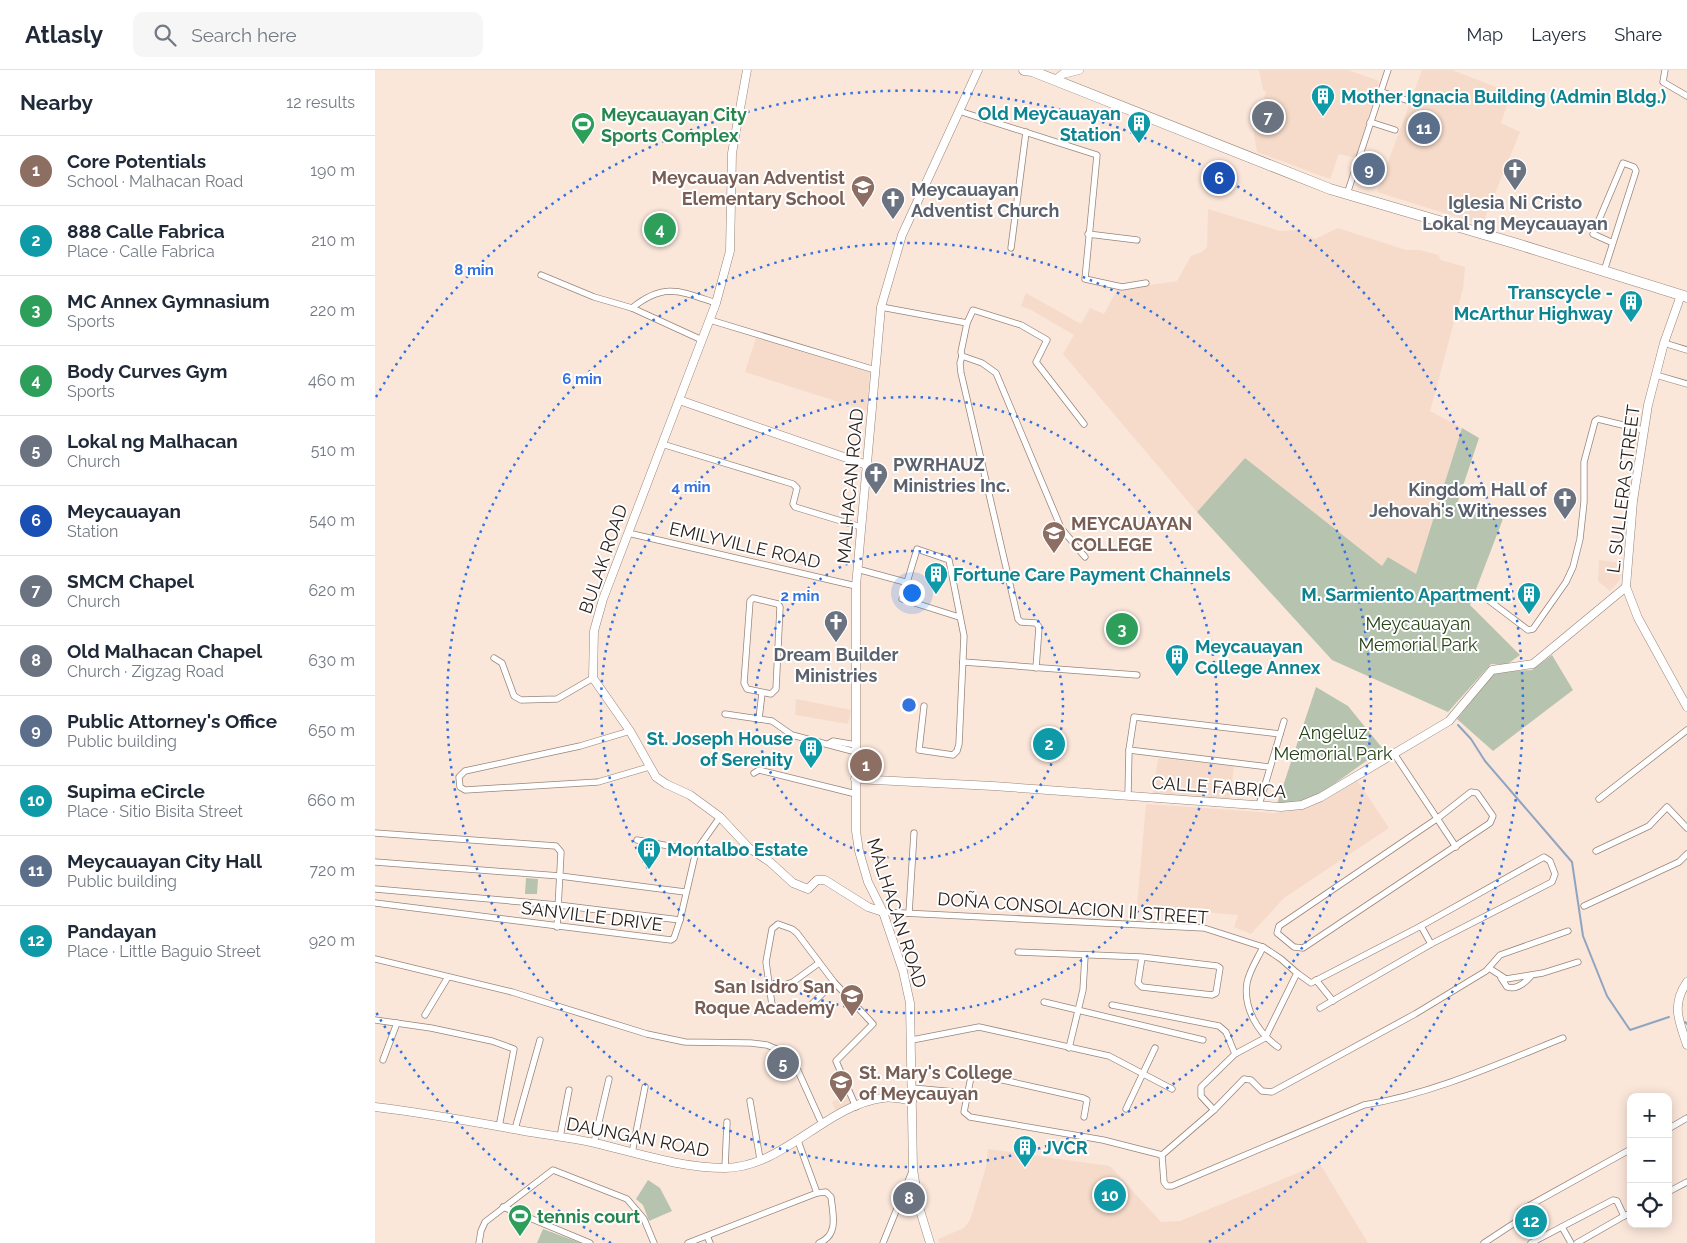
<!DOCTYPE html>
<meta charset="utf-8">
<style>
:root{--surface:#fff;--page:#f6f6f7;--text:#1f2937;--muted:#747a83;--line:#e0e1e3;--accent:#3472e0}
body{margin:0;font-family:Raleway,sans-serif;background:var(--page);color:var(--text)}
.controls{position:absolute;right:15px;bottom:15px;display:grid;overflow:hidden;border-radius:10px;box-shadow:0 2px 12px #0003}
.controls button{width:45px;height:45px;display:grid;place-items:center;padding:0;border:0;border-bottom:1px solid var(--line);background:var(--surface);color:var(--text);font:25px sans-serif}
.you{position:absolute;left:536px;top:522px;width:18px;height:18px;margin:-12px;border:4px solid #fff;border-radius:50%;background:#1a73e8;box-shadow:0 0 0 8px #1a73e833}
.badge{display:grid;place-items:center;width:32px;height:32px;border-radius:50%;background:var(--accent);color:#fff;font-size:16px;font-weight:700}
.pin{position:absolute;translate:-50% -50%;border:2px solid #fff;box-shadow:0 1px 5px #0006}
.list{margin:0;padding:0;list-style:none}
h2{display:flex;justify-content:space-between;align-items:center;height:65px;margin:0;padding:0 20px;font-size:21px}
h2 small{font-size:16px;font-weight:400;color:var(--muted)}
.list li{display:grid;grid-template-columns:32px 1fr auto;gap:15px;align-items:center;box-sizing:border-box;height:70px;padding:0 20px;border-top:1px solid var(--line)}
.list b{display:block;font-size:19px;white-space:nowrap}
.list p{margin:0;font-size:16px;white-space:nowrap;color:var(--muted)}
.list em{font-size:16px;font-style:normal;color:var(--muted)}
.icon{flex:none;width:28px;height:28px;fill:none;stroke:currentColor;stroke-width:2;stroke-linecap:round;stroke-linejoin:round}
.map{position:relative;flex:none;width:1312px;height:1173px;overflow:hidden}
header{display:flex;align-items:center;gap:30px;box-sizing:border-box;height:70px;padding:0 25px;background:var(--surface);border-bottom:1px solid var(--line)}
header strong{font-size:24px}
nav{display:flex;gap:28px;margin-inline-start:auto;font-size:18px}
.search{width:350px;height:45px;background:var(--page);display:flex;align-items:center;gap:12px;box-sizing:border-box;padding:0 18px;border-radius:10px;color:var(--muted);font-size:19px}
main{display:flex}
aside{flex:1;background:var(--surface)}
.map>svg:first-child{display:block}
.built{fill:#f6dbca}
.green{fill:#b6c4af}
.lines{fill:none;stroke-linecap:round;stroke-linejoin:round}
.stream{stroke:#90a4c0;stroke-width:2}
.street-casing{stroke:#98857a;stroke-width:7}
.secondary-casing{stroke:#98857a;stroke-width:9}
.highway-casing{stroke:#98857a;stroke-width:11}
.street{stroke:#fff;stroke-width:5.5}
.secondary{stroke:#fff;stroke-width:8}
.highway{stroke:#fff;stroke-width:10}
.ring{fill:none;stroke:#3472e0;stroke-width:2.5;stroke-dasharray:2.5 5}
.labels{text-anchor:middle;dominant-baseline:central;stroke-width:4;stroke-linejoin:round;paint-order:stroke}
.culture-label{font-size:18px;font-weight:bold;fill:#0d838f;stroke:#fff;text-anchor:start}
.leisure-label{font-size:18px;font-weight:bold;fill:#27864d;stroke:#fff;text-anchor:start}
.education-label{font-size:18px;font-weight:bold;fill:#785e54;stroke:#fff;text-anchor:end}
.worship-label{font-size:18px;font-weight:bold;fill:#5b616d;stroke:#fff;text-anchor:start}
.street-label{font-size:18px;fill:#261e1a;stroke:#fff}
.park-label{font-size:18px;fill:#274216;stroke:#fff}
.centre{fill:#3472e0;stroke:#fff;stroke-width:2.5}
.ring-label{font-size:15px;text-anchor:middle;font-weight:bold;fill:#3472e0;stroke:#fff;stroke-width:4;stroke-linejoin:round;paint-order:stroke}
</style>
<header>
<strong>Atlasly</strong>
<div class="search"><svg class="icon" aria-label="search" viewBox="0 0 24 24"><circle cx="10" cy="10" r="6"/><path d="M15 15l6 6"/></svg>Search here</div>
<nav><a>Map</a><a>Layers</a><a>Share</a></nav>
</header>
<main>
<aside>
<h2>Nearby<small>12 results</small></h2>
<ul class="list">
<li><span class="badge" style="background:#8d6e63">1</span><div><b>Core Potentials</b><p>School · Malhacan Road</p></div><em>190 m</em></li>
<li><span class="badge" style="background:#0f9aa8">2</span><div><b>888 Calle Fabrica</b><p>Place · Calle Fabrica</p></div><em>210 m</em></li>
<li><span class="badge" style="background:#2e9e5b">3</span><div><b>MC Annex Gymnasium</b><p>Sports</p></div><em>220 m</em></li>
<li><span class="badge" style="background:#2e9e5b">4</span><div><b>Body Curves Gym</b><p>Sports</p></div><em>460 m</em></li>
<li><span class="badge" style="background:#6b7280">5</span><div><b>Lokal ng Malhacan</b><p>Church</p></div><em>510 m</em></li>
<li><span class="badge" style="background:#1a4fb4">6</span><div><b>Meycauayan</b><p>Station</p></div><em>540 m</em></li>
<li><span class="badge" style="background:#6b7280">7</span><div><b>SMCM Chapel</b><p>Church</p></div><em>620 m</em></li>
<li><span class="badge" style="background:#6b7280">8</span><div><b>Old Malhacan Chapel</b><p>Church · Zigzag Road</p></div><em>630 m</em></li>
<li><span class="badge" style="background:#5c6f8a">9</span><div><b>Public Attorney's Office</b><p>Public building</p></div><em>650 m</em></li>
<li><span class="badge" style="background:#0f9aa8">10</span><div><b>Supima eCircle</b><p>Place · Sitio Bisita Street</p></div><em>660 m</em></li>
<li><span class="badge" style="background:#5c6f8a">11</span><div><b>Meycauayan City Hall</b><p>Public building</p></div><em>720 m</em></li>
<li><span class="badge" style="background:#0f9aa8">12</span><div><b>Pandayan</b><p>Place · Little Baguio Street</p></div><em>920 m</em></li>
</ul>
</aside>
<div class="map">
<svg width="1312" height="1173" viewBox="0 0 1312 1173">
<rect width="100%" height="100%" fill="#fbe6da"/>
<g class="built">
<polygon points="884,0 973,0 1004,11 981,88 964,84 955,109 882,82 875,39 886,37 891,22 888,20"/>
<polygon points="1047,0 1077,0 1136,23 1126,53 1145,62 1107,155 1002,122"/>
<polygon points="833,139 905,161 922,160 940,169 963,158 1031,180 1045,180 1063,185 1066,190 1090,197 1088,219 1055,341 1087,358 1041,505 1014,487 1007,496 870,388 822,442 688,284 699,265 656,240 646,236 651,223 706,254 715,238 729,244 742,220 802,211 816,186 827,182 832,177"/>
<polygon points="381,268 495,302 492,341 370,302"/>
<polygon points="1224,490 1247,493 1245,510 1235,521 1223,511"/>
<polygon points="421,629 476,640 473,654 420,645"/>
<polygon points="783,688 859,696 855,730 778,724"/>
<polygon points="982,710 1014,758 909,828 876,864 859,857 863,845 762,836 771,734 900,743 935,737"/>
<polygon points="472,1025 476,1034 461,1041 457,1032"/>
<polygon points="613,1079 735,1096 786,1152 805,1151 945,1094 993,1173 564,1173 563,1169 589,1158 595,1150 611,1097"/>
</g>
<g class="green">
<polygon points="1087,358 1104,368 1081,437 1131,441 1095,535 1145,585 1131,595 1116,594 1073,642 957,590 822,442 870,388 1007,496 1013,487 1041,504"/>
<polygon points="1177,585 1198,620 1118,681 1082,649 1120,602 1157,600"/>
<polygon points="941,617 973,636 1008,679 945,724 921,733 902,734"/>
<polygon points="151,808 163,809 162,824 150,824"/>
<polygon points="273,1110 285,1118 297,1141 274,1151 268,1135 261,1129"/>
<polygon points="168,1159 206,1173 162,1173"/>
</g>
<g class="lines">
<g class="stream">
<polyline points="1083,655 1096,669 1110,691 1197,792 1208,866 1232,926 1255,960 1294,947"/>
<polyline points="1310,952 1312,954"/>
</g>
<g class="street-casing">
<g id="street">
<polyline points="1290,0 1288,12 1312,26"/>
<polyline points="1004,21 1031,30"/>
<polyline points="584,41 722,85 710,209 747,217 771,213"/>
<polyline points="995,52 1020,60"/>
<polyline points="972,124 1013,0"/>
<polyline points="713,164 762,170"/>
<polyline points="636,178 651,62"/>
<polyline points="1229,201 1261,101 1259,97 1248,93 1218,164 1238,173"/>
<polyline points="166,205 219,227 257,238 327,270"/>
<polyline points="506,237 592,253 586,282 587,286 607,293 621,303 686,458 710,487"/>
<path d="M257,238c32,-26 48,-17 84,-5"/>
<polyline points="335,250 500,300"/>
<polyline points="592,253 598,240 646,255 672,270 661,292 709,354"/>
<polyline points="1289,273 1312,280"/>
<polyline points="587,286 585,293 586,303 643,549 646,552 661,553 664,557 661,598"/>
<polyline points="1281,305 1312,314"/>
<polyline points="287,374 418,414 422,418 418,434 420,437 486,457"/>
<polyline points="253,463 481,516"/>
<polyline points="482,499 530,512"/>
<polyline points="1108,526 1153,560 1158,559 1191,512 1198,497 1205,469 1209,432 1209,392 1220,351 1223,349 1268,360"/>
<polygon points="378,528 403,534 405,537 401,619 396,624 372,619 369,613 375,531"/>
<polyline points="119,588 127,593 139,626 146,630 182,629 218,608"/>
<polyline points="588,592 762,605"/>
<polyline points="549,636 544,680 578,685 582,681 584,674 589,566 574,490 542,479 527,529 584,547"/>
<polyline points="350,644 397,651 417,665 481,682"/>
<polyline points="384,649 387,623"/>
<polyline points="255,661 205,676 90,701 84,707 85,717 90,720 223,712 274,697"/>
<polyline points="453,674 458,671 481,675"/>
<polyline points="754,680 894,697"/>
<polyline points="1018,682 1081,777"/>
<polyline points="379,703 384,700 481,724"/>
<polygon points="1096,722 1102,723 1118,746 1115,753 928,878 919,877 902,863 904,856 1063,748"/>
<polyline points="753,725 754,680 759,647 905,664"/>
<polyline points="1224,729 1312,660"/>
<polyline points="884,735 909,651"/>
<polyline points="0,763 181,776 186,782 182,857"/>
<polyline points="262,770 321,781"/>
<polyline points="1221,781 1274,756 1292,737 1312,758"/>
<polyline points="0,792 185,806 310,822"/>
<polyline points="0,819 183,835 305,850"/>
<polyline points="0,833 296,870 299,868 305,850 321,781 345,747"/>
<polyline points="1209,836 1304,792 1312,784"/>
<polyline points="508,842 829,858 888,877 906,889 922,903 890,968 860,984 826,1017 826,1026 839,1040"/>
<polyline points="534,843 539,763"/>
<polyline points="1046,856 1056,874"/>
<path d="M888,877c-5,11 -14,24 -16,36 -4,25 11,50 31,64"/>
<polyline points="643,882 767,887 842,896 845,898 841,923 837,925 767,917 763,913 767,887"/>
<polyline points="0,889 137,922 272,964 310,972 376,973 392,975 406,981 419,992 447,1054"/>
<polyline points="1114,898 1131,909 1168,903 1203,892"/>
<polyline points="922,903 936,913 1046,856 1169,787 1175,791 1180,804 1177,812 1056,874 945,938"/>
<path d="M1126,908l6,9c9,3 18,-4 24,-11"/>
<polyline points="941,910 958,931"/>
<polyline points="459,912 433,938 427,941 401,937 397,935 391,892 397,859 403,854 417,859 422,863 459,912 498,954 461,991 481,1037"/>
<polyline points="394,920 418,912 444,893"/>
<polyline points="669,932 828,970"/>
<polyline points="737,935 844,956 851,962 860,984"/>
<polyline points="50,945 73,907"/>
<polyline points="0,950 56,958 117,971 139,979 124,1057"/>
<path d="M1188,968c-65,26 -131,56 -199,67l-192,81h-5l-3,-4 -2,-27 52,-45 30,-31 7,1 11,11 10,1 143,-78 71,-43 14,-16 68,-24"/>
<polyline points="537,970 604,957 734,986 797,1019"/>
<polyline points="694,978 708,920 710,886"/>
<polyline points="8,990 22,953"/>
<polyline points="537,1018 592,1023"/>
<polyline points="375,1031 385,1089"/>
<polyline points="751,1039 780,978"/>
<polyline points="709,1047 712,1030 708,1028 601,1004 596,1007 589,1042 595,1047 728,1070 787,1085"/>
<polyline points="140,1059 165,970"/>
<polyline points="1293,1059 1312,1048"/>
<polyline points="185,1067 194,1020"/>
<path d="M423,1071l19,52 9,-1 5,5c2,18 8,38 -12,46"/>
<polyline points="219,1073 234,1009"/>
<polyline points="257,1083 270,1017"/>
<polyline points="350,1098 352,1052"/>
<polyline points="1293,1122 1312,1112"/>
<polyline points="128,1137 215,1173"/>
<polyline points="1187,1157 1196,1173"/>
<polyline points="332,1166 335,1173"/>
<polyline points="104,1173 106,1161 110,1152 178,1100 252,1129 269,1149 279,1173"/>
<polyline points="313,1173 442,1123"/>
<polyline points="508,1173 538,1099"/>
<polyline points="1109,1173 1141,1152 1145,1141 1150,1138 1256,1079"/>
<polyline points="1156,1173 1238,1130 1242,1131 1249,1146 1256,1143"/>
<polyline points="1202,1173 1249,1146"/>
</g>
</g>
<g class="secondary-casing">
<g id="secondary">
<polyline points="372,0 357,83 355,181 341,233 228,529 219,561 218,608 255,661 281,707 291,714 315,725 345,747 374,778 395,792 418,813 433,819 442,810 450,810 493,837 508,842"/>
<polyline points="680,10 688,4 704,0"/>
<polyline points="1306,225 1289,273 1273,335 1258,431 1251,517 1263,548 1312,637"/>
<polyline points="304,330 492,395"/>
<polyline points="480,709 618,716 906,737 927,735 946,727 1074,651 1117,600 1158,594 1251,517"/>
<path d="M1312,912c-16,23 -8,39 0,63"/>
<path d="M0,1037c50,6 100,15 149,24 24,4 48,7 71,12 42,10 86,25 130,25 59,-1 100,-62 157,-70 10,-2 20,1 30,3"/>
<polyline points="555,1173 544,1137 538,1099 535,933 528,901 508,842 493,812 484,781 481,761 481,516 506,237 527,165 603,0"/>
</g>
</g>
<g class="highway-casing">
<polyline id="highway" points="649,0 657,1 955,119 1139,173 1312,227"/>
</g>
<use href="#street" class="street"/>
<use href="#secondary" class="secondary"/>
<use href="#highway" class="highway"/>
</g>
<g class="ring">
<circle cx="534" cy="635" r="154"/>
<circle cx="534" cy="635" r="308"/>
<circle cx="534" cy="635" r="462"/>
<path d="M236 1173A615 615 0 0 1 1 942M1 327A615 615 0 1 1 832 1173"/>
</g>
<defs>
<g id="building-pin" transform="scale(1.25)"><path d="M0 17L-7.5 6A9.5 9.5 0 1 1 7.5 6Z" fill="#0f9aa8" stroke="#fff"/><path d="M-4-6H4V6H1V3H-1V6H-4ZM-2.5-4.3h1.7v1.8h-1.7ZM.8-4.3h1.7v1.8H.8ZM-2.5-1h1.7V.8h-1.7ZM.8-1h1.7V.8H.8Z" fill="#fff"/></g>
<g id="stadium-pin" transform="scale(1.25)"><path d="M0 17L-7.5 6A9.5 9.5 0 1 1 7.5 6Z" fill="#2e9e5b" stroke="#fff"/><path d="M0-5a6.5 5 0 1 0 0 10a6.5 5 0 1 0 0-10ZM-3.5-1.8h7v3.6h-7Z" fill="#fff"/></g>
<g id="church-pin" transform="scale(1.25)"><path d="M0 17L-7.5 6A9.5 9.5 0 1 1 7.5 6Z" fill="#6b7280" stroke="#fff"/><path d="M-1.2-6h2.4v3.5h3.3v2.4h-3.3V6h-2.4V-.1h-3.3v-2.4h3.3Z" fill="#fff"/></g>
<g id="school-pin" transform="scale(1.25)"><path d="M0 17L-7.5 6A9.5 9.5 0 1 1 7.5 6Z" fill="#8d6e63" stroke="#fff"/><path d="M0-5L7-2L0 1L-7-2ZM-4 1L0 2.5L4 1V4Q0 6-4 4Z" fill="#fff"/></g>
<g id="university-pin" transform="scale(1.25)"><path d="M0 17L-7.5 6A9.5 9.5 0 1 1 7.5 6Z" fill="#8d6e63" stroke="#fff"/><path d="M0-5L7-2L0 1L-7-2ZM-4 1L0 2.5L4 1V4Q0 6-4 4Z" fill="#fff"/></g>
</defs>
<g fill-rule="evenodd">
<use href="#building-pin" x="948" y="26"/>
<use href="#building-pin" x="764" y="53"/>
<use href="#stadium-pin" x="208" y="54"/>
<use href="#church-pin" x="1140" y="100"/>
<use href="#school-pin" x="488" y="117"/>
<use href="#church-pin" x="518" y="129"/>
<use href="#building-pin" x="1256" y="232"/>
<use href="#church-pin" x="501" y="404"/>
<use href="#church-pin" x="1190" y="429"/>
<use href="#university-pin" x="679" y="463"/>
<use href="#building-pin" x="561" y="504"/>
<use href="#building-pin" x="1154" y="524"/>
<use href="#church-pin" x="461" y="552"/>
<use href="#building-pin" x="802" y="586"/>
<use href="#building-pin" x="436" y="678"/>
<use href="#building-pin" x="274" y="779"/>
<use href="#school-pin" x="477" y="926"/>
<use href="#university-pin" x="466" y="1012"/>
<use href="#building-pin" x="650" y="1077"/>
<use href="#stadium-pin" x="145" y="1146"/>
</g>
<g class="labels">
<g class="culture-label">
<text x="966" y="26">Mother Ignacia Building (Admin Bldg.)</text>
<text x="746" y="43" text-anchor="end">Old Meycauayan<tspan x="746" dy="21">Station</tspan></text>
<text x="1238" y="222" text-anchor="end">Transcycle -<tspan x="1238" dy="21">McArthur Highway</tspan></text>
<text x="578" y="504">Fortune Care Payment Channels</text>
<text x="1136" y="524" text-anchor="end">M. Sarmiento Apartment</text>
<text x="820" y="576">Meycauayan<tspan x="820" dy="21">College Annex</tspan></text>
<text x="418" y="668" text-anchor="end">St. Joseph House<tspan x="418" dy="21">of Serenity</tspan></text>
<text x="292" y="779">Montalbo Estate</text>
<text x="668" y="1077">JVCR</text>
</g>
<g class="leisure-label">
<text x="226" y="44">Meycauayan City<tspan x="226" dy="21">Sports Complex</tspan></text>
<text x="162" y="1146">tennis court</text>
</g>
<g class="education-label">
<text x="470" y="107">Meycauayan Adventist<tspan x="470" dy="21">Elementary School</tspan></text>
<text x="696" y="453" text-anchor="start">MEYCAUAYAN<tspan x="696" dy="21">COLLEGE</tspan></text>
<text x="460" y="916">San Isidro San<tspan x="460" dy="21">Roque Academy</tspan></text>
<text x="484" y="1002" text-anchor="start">St. Mary's College<tspan x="484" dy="21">of Meycauyan</tspan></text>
</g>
<g class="worship-label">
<text x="536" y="119">Meycauayan<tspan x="536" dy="21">Adventist Church</tspan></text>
<text x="1140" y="132" text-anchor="middle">Iglesia Ni Cristo<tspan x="1140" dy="21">Lokal ng Meycauayan</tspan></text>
<text x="518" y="394">PWRHAUZ<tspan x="518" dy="21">Ministries Inc.</tspan></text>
<text x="1172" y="419" text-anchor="end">Kingdom Hall of<tspan x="1172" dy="21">Jehovah's Witnesses</tspan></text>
<text x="461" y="584" text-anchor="middle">Dream Builder<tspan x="461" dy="21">Ministries</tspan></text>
</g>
<g class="street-label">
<text transform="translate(475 416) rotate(-85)">MALHACAN ROAD</text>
<text transform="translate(1248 419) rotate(-83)">L. SULLERA STREET</text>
<text transform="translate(370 475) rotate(13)">EMILYVILLE ROAD</text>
<text transform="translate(228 489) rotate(-71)">BULAK ROAD</text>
<text transform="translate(844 717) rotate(4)">CALLE FABRICA</text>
<text transform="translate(698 838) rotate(4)">DOÑA CONSOLACION II STREET</text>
<text transform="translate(522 843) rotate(72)">MALHACAN ROAD</text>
<text transform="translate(217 846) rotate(7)">SANVILLE DRIVE</text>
<text transform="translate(263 1067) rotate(11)">DAUNGAN ROAD</text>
</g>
<g class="park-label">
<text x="1043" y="553">Meycauayan<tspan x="1043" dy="21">Memorial Park</tspan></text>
<text x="958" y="662">Angeluz<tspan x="958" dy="21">Memorial Park</tspan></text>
</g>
</g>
<circle cx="534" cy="635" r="8" class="centre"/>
<g class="ring-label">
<text x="99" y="205">8 min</text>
<text x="207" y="314">6 min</text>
<text x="316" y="422">4 min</text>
<text x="425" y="531">2 min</text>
</g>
</svg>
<div class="controls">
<button>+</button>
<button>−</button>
<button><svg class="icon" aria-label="locate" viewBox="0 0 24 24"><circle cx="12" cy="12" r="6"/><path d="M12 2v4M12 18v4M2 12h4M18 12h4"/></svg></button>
</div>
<div class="you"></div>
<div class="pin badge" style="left:491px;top:695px;background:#8d6e63">1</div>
<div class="pin badge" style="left:674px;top:674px;background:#0f9aa8">2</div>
<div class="pin badge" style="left:747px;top:559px;background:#2e9e5b">3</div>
<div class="pin badge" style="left:285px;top:159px;background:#2e9e5b">4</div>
<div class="pin badge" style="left:408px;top:993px;background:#6b7280">5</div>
<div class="pin badge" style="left:844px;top:108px;background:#1a4fb4">6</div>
<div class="pin badge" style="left:893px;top:47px;background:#6b7280">7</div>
<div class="pin badge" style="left:534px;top:1128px;background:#6b7280">8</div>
<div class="pin badge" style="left:994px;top:99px;background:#5c6f8a">9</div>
<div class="pin badge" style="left:735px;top:1125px;background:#0f9aa8">10</div>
<div class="pin badge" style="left:1049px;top:58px;background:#5c6f8a">11</div>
<div class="pin badge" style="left:1156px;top:1151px;background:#0f9aa8">12</div>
</div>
</main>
